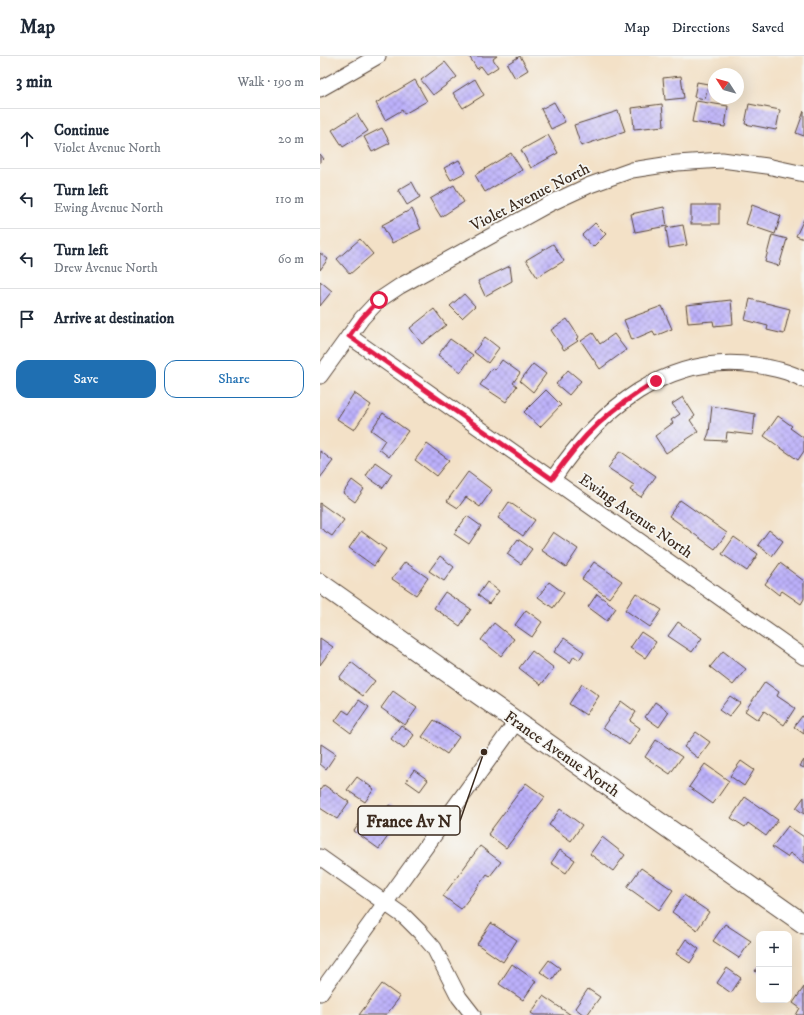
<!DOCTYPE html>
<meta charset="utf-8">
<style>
:root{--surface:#fff;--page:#f2f2f3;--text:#1f2937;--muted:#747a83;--line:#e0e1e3;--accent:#1f6fb2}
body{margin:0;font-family:"IM FELL DW Pica",serif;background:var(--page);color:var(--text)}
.controls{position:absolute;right:12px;bottom:12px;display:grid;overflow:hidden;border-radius:8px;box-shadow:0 4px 16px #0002}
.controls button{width:36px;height:36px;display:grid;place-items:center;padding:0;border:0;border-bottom:1px solid var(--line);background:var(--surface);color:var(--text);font:20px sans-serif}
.compass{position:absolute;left:388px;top:12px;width:36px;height:36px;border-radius:50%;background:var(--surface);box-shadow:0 4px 16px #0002;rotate:306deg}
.stop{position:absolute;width:12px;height:12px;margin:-9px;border:3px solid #e11d48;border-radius:50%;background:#fff}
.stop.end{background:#e11d48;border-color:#fff;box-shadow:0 1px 4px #0008}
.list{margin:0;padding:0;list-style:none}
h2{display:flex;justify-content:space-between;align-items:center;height:52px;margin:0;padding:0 16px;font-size:17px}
h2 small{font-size:13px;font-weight:400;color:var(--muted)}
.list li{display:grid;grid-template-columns:26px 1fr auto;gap:12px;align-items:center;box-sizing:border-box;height:60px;padding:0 16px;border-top:1px solid var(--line)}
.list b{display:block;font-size:15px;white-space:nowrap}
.list p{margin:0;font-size:13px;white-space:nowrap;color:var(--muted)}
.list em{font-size:13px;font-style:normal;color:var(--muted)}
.actions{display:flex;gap:8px;padding:12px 16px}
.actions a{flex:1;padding:9px 0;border:1px solid var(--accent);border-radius:12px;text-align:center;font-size:14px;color:var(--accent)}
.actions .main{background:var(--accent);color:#fff}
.icon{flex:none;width:22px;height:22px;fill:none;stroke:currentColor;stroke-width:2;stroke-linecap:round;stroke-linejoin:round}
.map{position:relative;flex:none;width:484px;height:959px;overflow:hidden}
header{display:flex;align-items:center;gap:24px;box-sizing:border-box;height:56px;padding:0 20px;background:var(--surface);border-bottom:1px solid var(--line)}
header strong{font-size:19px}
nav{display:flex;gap:22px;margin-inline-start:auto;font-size:14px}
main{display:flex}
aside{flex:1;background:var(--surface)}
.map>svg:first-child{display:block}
.building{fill:url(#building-cross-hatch)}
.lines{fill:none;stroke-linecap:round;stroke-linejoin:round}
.minor-casing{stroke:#574537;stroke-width:17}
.tertiary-casing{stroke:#574537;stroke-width:21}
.minor{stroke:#fff;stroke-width:15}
.tertiary{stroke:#fff;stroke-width:19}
.route{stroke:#e11d48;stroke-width:5}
.labels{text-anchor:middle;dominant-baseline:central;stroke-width:3.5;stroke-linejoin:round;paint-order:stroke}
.street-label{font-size:16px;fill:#3b2a1e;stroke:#f6f6f2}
.leader{fill:none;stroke:#3b2a1e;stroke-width:1.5}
.callout-dot{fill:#3b2a1e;stroke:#f6f6f2;stroke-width:1.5}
.callout{fill:#f6f6f2;stroke:#3b2a1e;stroke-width:1.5}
.callout-label{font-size:17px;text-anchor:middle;font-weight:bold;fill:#3b2a1e}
</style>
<header>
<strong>Map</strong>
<nav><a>Map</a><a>Directions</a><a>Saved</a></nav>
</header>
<main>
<aside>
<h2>3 min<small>Walk · 190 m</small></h2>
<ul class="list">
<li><svg class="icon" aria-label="ahead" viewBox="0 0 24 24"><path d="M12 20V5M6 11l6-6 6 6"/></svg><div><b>Continue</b><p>Violet Avenue North</p></div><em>20 m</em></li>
<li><svg class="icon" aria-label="left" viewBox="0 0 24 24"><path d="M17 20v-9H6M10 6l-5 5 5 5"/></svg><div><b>Turn left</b><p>Ewing Avenue North</p></div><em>110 m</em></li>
<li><svg class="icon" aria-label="left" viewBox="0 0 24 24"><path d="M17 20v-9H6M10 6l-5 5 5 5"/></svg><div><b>Turn left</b><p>Drew Avenue North</p></div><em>60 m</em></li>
<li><svg class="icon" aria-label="arrive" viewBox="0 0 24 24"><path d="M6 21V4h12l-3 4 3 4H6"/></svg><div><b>Arrive at destination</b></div></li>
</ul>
<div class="actions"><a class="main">Save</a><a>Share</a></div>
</aside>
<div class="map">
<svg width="484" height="959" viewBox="0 0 484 959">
<defs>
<pattern id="building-cross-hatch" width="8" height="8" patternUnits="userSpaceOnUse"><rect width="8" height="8" fill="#bcb0fb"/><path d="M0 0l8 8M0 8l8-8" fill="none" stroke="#9a8fcb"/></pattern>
</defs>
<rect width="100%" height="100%" fill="#f6f6f2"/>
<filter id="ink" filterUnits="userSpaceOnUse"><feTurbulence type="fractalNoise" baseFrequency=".025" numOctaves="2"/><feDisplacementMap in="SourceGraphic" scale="8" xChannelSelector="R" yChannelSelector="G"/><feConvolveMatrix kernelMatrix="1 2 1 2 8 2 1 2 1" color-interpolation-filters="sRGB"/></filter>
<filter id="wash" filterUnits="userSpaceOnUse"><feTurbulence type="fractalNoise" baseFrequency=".012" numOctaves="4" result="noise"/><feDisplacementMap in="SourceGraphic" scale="16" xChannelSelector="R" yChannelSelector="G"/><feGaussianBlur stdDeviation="0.9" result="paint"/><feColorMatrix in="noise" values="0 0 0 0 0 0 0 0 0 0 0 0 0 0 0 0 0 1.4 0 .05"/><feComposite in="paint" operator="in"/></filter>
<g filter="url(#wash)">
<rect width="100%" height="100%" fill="#f3e1c7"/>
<g id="blocks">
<g class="building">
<polygon points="149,0 177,0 173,3 178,11 167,18 161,10 157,13"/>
<polygon points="200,0 208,14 195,22 187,8"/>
<polygon points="125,6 137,21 113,39 101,24"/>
<polygon points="361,20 364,42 345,44 343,22"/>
<polygon points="155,23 164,39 143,52 133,37"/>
<polygon points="95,24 107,45 84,58 82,54 65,64 56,47"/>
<polygon points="377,26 388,28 385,43 374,41"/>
<polygon points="376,45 408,50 405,71 372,66"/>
<polygon points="234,46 245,66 231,73 221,53"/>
<polygon points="342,48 344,70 314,73 312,52"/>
<polygon points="429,48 460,54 456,74 425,68"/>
<polygon points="298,55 305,75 261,90 254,69"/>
<polygon points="484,55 484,80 476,77"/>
<polygon points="37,58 48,75 23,91 12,74"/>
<polygon points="62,72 70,87 52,96 44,81"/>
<polygon points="228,79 238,97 211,112 201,94"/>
<polygon points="191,97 202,114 165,136 155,119"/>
<polygon points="0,98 4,103 0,107"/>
<polygon points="139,104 146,116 131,124 124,112"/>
<polygon points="92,126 100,141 87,149 78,134"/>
<polygon points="134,129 144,146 121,161 110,143"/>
<rect x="371" y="149" width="28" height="19"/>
<polygon points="432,149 461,160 455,178 426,168"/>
<polygon points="344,151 347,170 315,176 311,158"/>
<polygon points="92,153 101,173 72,187 62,169"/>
<polygon points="484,163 484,183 476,180"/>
<polygon points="275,167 286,178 273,191 262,179"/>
<polygon points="363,169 367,189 349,192 346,172"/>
<polygon points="452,179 467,183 459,210 445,206"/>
<polygon points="40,183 53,198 30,218 17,203"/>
<polygon points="233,188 244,205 217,221 206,204"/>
<polygon points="0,197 8,203 0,214"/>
<polygon points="190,210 192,225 165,240 158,225"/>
<polygon points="0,225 12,235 0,250"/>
<polygon points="144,238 155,250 142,262 130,250"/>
<polygon points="430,243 470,253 464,278 447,274 448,270 425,264"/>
<polygon points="411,244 413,268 394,270 393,265 368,267 366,249"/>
<polygon points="342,250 352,273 335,280 333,275 312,284 304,264"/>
<polygon points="114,253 126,269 102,288 90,272"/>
<polygon points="247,263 259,281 256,283 258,285 244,294 231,274"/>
<polygon points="273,277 280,288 294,278 306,294 280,313 261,285"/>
<polygon points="165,281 179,292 168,307 154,296"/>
<polygon points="130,283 153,299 141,316 118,299"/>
<polygon points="182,304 200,317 193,327 197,330 186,346 160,329 172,312 175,314"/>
<polygon points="213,308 226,318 213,336 200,325"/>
<polygon points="248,314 261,325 249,339 236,328"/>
<polygon points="226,334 241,349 220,371 204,356"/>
<polygon points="34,337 51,349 34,374 17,363"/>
<polygon points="363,341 375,360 370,364 378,376 346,397 335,380 353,367 351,364 360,358 352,348"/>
<polygon points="392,350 435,358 433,379 407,376 406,385 386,384 389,377"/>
<polygon points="63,357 88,375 69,401 59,393 65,384 51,374"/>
<polygon points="458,360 472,370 470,372 484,382 484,395 478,404 444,380"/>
<polygon points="107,388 129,404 116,420 95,404"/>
<polygon points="0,395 13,405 0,422"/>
<polygon points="300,395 336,420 321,441 310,434 314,429 288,412"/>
<polygon points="55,406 72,418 63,432 46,420"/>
<polygon points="148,416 172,434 160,451 146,441 138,452 127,445"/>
<polygon points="32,424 44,433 35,446 23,437"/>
<polygon points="360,444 407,477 395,493 349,460"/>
<polygon points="189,446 215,464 203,480 178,462"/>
<polygon points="0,447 24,464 12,480 0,472"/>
<polygon points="147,460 161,470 149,488 134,478"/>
<polygon points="449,474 463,485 452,500 438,489"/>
<polygon points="41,475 66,493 54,510 29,492"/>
<polygon points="233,476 258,493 246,511 221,494"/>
<polygon points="414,481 438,498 427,515 402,498"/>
<polygon points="198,483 212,493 201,508 187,498"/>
<polygon points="120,500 134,511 124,525 109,515"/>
<polygon points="85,506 108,522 96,539 72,523"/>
<polygon points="274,506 302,525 289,542 262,523"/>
<polygon points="460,507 484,525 484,543 481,548 462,535 459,539 445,528"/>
<polygon points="167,526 179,535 169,548 158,539"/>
<polygon points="229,526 244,537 233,552 218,541"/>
<polygon points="125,536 151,553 140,570 114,552"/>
<polygon points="316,537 342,554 330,571 305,554"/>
<polygon points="277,538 296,552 287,565 268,551"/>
<polygon points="206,554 222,566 212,581 195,569"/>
<polygon points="358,566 382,582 372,596 348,580"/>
<polygon points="174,567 194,583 181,600 161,584"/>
<polygon points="321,576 336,586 325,602 310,592"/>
<polygon points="0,582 13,591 0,609"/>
<polygon points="244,582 264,596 259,604 254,600 250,607 234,596"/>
<polygon points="212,595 234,612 221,629 199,612"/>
<polygon points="403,595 426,613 413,629 390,611"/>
<polygon points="31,606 55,625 43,640 19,622"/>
<polygon points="445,626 459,636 457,640 475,652 464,669 444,655 438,664 425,655"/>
<polygon points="262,628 279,640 266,659 249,648"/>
<polygon points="73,635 97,652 85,669 61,652"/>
<polygon points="410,640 420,647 409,661 399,654"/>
<polygon points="39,644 49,651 31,677 15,665 23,654 29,658"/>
<polygon points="301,645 316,656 310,665 320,672 309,689 283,671"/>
<polygon points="335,646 349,656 339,671 325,661"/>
<polygon points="482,660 484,661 484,678 474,671"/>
<polygon points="114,664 139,681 127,698 102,681"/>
<polygon points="81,669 94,679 84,693 71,683"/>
<polygon points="376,676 390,686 378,702 364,691"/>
<polygon points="336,684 362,701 350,718 325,701"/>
<polygon points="1,688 16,698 6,713 0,708"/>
<polygon points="484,704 484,712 480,710"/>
<polygon points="421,705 434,714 424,730 410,720"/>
<polygon points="385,708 409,725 393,748 369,731"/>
<polygon points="94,714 108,724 100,735 86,725"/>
<polygon points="37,721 54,733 45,746 27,734"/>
<polygon points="206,727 225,741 186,792 168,778"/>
<polygon points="4,729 29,746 17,763 0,752 0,734"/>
<polygon points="425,741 458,764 446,780 428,767 425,771 411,762"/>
<polygon points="484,741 484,758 476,752"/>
<polygon points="69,749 84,759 74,773 60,763"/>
<polygon points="240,753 262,769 251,785 229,769"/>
<polygon points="46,758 71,776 59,793 34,775"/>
<polygon points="468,770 484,781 484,807 470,797 467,801 452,791"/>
<polygon points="282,781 305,799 293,815 270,798"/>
<polygon points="160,790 181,806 170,820 167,818 141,853 123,840"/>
<polygon points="240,794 255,804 246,817 231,807"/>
<polygon points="321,812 353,834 339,854 307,831"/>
<polygon points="364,839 389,856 377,874 352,856"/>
<polygon points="171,867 197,884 183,906 157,888"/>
<polygon points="405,868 431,885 419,902 393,885"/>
<polygon points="366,883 379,893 370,907 356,898"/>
<polygon points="229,904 240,912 232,924 220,916"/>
<polygon points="192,908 216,925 203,944 179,928"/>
<polygon points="439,909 439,918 435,915"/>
<polygon points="407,912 421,922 411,937 397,927"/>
<polygon points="62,928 80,941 66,959 39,959"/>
<polygon points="484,931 484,959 476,959 480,952 473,947"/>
<polygon points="268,933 280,941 267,959 264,959 255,952"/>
<polygon points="223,940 251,959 214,959 211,957"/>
</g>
</g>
</g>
<g filter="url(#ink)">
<use href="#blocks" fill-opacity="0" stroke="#574537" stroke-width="1"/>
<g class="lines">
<g class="minor-casing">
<g id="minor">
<polyline points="0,33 58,0"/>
<polyline points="29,280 484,601"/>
<polyline points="0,320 42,262 59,244 80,230 229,148 270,129 312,114 357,107 402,104 447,110 484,118"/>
<path d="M233,423c46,-69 114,-127 202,-114 17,3 34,6 49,15"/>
<polyline points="0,801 85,861 100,876 114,892 139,941 153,959"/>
<polyline points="0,937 196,666"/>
</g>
</g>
<g class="tertiary-casing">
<polyline id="tertiary" points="0,527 484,868"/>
</g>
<use href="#minor" class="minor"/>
<use href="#tertiary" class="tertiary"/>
</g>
</g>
<g class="lines" filter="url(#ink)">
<path class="route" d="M59,244l-17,18 -13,18 203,143c31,-45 58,-70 104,-98"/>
</g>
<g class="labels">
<g class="street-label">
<text transform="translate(210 141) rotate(-27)">Violet Avenue North</text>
<text transform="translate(316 460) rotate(35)">Ewing Avenue North</text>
<text transform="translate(242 698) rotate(35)">France Avenue North</text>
</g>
</g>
<path class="leader" d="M164 696L140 765"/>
<circle class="callout-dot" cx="164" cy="696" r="4"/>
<rect class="callout" x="38" y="750" width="102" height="29" rx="4"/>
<g class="callout-label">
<text x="89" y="771">France Av N</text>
</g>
</svg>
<div class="controls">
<button>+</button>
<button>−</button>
</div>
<svg class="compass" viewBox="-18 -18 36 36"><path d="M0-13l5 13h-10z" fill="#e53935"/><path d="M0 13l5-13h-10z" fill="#747a83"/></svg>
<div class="stop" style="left:59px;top:244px"></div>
<div class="stop end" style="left:336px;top:325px"></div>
</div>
</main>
